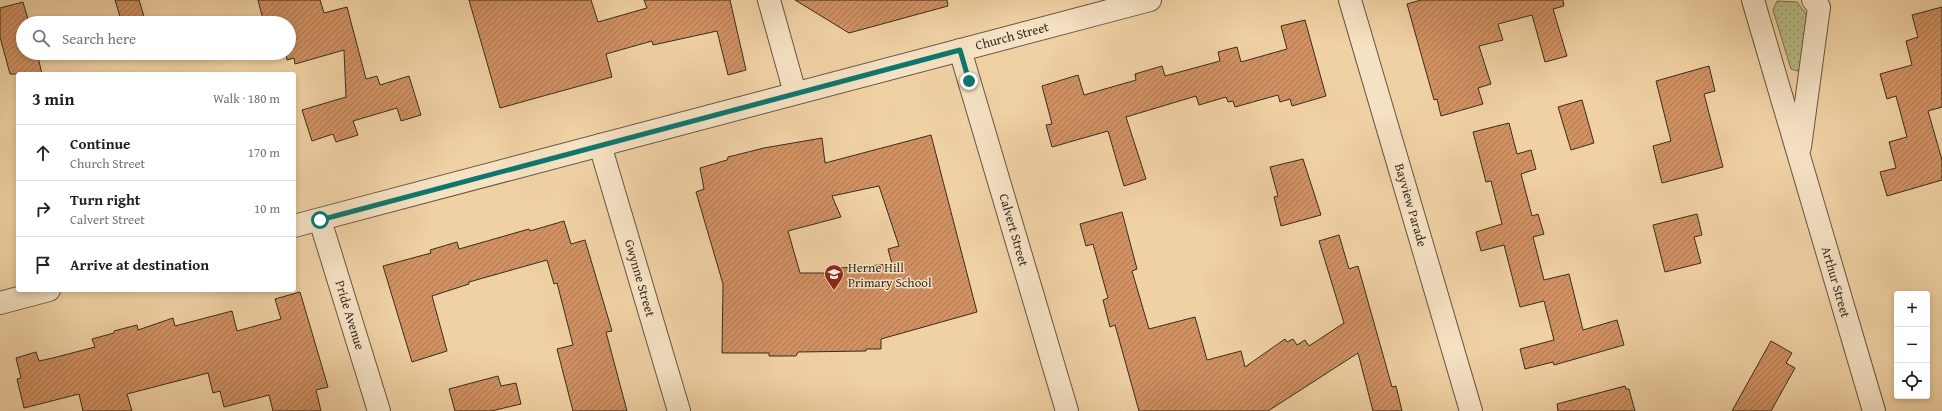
<!DOCTYPE html>
<meta charset="utf-8">
<style>
:root{--surface:#fff;--page:#f6f6f6;--text:#202124;--muted:#757577;--line:#e0e0e0}
body{margin:0;font-family:"Gentium Book Plus",serif;background:var(--page);color:var(--text)}
.controls{position:absolute;right:12px;bottom:12px;display:grid;overflow:hidden;border-radius:4px;box-shadow:0 2px 6px #0003}
.controls button{width:36px;height:36px;display:grid;place-items:center;padding:0;border:0;border-bottom:1px solid var(--line);background:var(--surface);color:var(--text);font:20px sans-serif}
.stop{position:absolute;width:12px;height:12px;margin:-9px;border:3px solid #0f766e;border-radius:50%;background:#fff}
.stop.end{background:#0f766e;border-color:#fff;box-shadow:0 1px 4px #0008}
.list{margin:0;padding:0;list-style:none}
h2{display:flex;justify-content:space-between;align-items:center;height:52px;margin:0;padding:0 16px;font-size:17px}
h2 small{font-size:13px;font-weight:400;color:var(--muted)}
.list li{display:grid;grid-template-columns:26px 1fr auto;gap:12px;align-items:center;box-sizing:border-box;height:56px;padding:0 16px;border-top:1px solid var(--line)}
.list b{display:block;font-size:15px;white-space:nowrap}
.list p{margin:0;font-size:13px;white-space:nowrap;color:var(--muted)}
.list em{font-size:13px;font-style:normal;color:var(--muted)}
.icon{flex:none;width:22px;height:22px;fill:none;stroke:currentColor;stroke-width:2;stroke-linecap:round;stroke-linejoin:round}
.map{position:relative;flex:none;width:1942px;height:411px;overflow:hidden}
.search{position:absolute;background:var(--surface);box-shadow:0 2px 6px #0003;left:16px;top:16px;width:280px;height:44px;display:flex;align-items:center;gap:10px;box-sizing:border-box;padding:0 14px;border-radius:22px;color:var(--muted);font-size:15px}
.panel{position:absolute;background:var(--surface);box-shadow:0 2px 6px #0003;left:16px;top:72px;width:280px;height:220px;border-radius:4px}
.map>svg:first-child{display:block}
.grass{fill:url(#grass-dots);stroke:#787454}
.building{fill:url(#building-hatch);stroke:#372c22;fill-rule:evenodd}
.lines{fill:none;stroke-linecap:round;stroke-linejoin:round}
.minor-casing{stroke:#655542;stroke-width:24}
.tertiary-casing{stroke:#655542;stroke-width:24}
.minor{stroke:#f5e1c3;stroke-width:22}
.tertiary{stroke:#f5e1c3;stroke-width:22}
.route{stroke:#0f766e;stroke-width:5}
.labels{text-anchor:middle;dominant-baseline:central;stroke-width:3;stroke-linejoin:round;paint-order:stroke}
.street-label{font-size:13px;fill:#372c22;stroke:#f5e1c3}
.poi-label{font-size:13px;fill:#372c22;stroke:#f5e1c3;text-anchor:start}
</style>
<div class="map">
<svg width="1942" height="411" viewBox="0 0 1942 411">
<defs>
<pattern id="grass-dots" width="8" height="8" patternUnits="userSpaceOnUse"><rect width="8" height="8" fill="#b9bc86"/><path d="M2 2h.1M6 6h.1" fill="none" stroke="#97996d" stroke-width="1.8" stroke-linecap="round"/></pattern>
<pattern id="building-hatch" width="6" height="6" patternUnits="userSpaceOnUse"><rect width="6" height="6" fill="#d19163"/><path d="M-1 1l2-2M0 6l6-6M5 7l2-2" fill="none" stroke="#aa7751"/></pattern>
</defs>
<rect width="100%" height="100%" fill="#f0d1a3"/>
<filter id="stains"><feTurbulence type="fractalNoise" baseFrequency=".005" numOctaves="4"/><feColorMatrix values="0 0 0 0 .2 0 0 0 0 .09 0 0 0 0 .02 0 0 0 .5 -.17"/></filter>
<radialGradient id="worn" r=".72"><stop offset=".6" stop-color="#630" stop-opacity="0"/><stop offset="1" stop-color="#630" stop-opacity=".3"/></radialGradient>
<polygon class="grass" points="1777,1 1797,2 1807,15 1801,72 1791,69 1773,10"/>
<g class="building">
<polygon points="115,0 139,0 146,23 122,23"/>
<polygon points="258,0 320,0 324,13 347,7 366,79 377,76 380,85 409,76 421,115 401,121 397,108 353,121 358,135 336,142 333,134 312,141 302,110 346,97 344,50 295,64 294,58 287,60 286,53 289,53 289,23 264,23"/>
<polygon points="469,0 591,0 598,22 647,8 644,0 730,0 746,70 728,75 717,31 653,45 652,41 606,54 612,77 500,108"/>
<polygon points="795,0 947,0 948,6 849,33"/>
<polygon points="1421,0 1563,0 1564,6 1553,9 1567,56 1545,62 1532,15 1498,24 1503,40 1479,46 1491,84 1478,88 1483,104 1441,116 1437,99 1434,100 1407,4"/>
<polygon points="23,2 29,23 23,23 23,53 37,53 42,74 10,74 0,37 0,8"/>
<polygon points="1942,7 1942,107 1928,111 1942,160 1942,180 1887,196 1880,172 1896,168 1889,142 1907,137 1896,96 1887,99 1880,74 1912,65 1906,41 1918,37 1912,15"/>
<polygon points="1305,20 1326,96 1292,106 1290,99 1280,102 1278,95 1235,107 1233,101 1228,102 1226,97 1199,105 1196,96 1126,117 1146,179 1124,186 1108,131 1052,147 1046,125 1052,124 1042,86 1078,75 1084,95 1136,80 1135,74 1162,66 1165,76 1220,61 1218,52 1237,47 1241,62 1287,49 1281,26"/>
<polygon points="1709,66 1715,91 1704,94 1723,167 1662,183 1653,146 1671,141 1656,81"/>
<polygon points="1582,100 1594,143 1571,150 1558,107"/>
<polygon points="1509,123 1517,154 1531,150 1536,169 1521,174 1532,216 1538,214 1544,234 1533,237 1544,280 1569,274 1583,330 1617,320 1624,345 1554,365 1553,362 1525,369 1520,349 1554,340 1544,301 1520,307 1504,245 1481,251 1476,232 1502,224 1491,181 1486,182 1473,132"/>
<path d="M931,135l46,177 -96,27v10h-15v2l-68,1 -2,4h-27v-3h-47l1,-69 -27,-92 8,-3 -4,-21 27,-8 1,-3 36,-9 58,-10 3,25zM879,186l20,60 -11,3 4,15 -52,4 1,5h-41l-12,-42 53,-14 -9,-21z"/>
<polygon points="1303,159 1321,215 1281,226 1274,197 1278,196 1270,167"/>
<polygon points="1122,212 1137,269 1132,271 1149,329 1195,317 1207,360 1241,351 1245,367 1285,339 1287,342 1293,339 1297,345 1305,340 1309,346 1344,323 1319,241 1339,235 1349,269 1358,266 1392,387 1396,386 1402,411 1373,411 1358,353 1268,411 1139,411 1115,325 1110,327 1103,300 1108,298 1093,244 1086,246 1080,224"/>
<polygon points="1697,214 1702,235 1694,237 1701,263 1665,272 1653,225"/>
<polygon points="564,221 571,244 585,240 612,331 606,332 627,411 573,411 557,349 573,345 557,283 554,284 547,260 469,282 469,284 432,296 447,351 412,362 383,266 431,253 430,250 457,242 459,249 529,229 530,231"/>
<polygon points="300,292 328,387 316,390 321,411 273,411 269,395 224,407 220,391 213,393 208,373 127,394 132,411 83,411 79,394 24,408 17,379 21,378 16,358 36,352 39,361 53,358 95,347 92,339 114,333 114,331 137,325 138,330 173,318 175,326 232,311 237,331 281,319 275,299"/>
<polygon points="1771,341 1792,353 1786,363 1795,368 1771,411 1732,411"/>
<polygon points="498,376 501,386 516,383 521,404 491,411 455,411 449,389"/>
<polygon points="1625,386 1626,389 1629,389 1635,411 1558,411 1557,404"/>
</g>
<g class="lines">
<g class="minor-casing">
<g id="minor">
<polyline points="1350,0 1471,411"/>
<polyline points="1753,0 1874,411"/>
<polyline points="960,50 1067,411"/>
<polyline points="600,145 679,411"/>
<polyline points="1800,147 1819,7 1813,0"/>
<polyline points="320,220 379,411"/>
</g>
</g>
<g class="tertiary-casing">
<g id="tertiary">
<polyline points="769,0 795,93"/>
<polyline points="294,226 1150,0"/>
<polyline points="0,303 49,290"/>
</g>
</g>
<use href="#minor" class="minor"/>
<use href="#tertiary" class="tertiary"/>
</g>
<g class="lines">
<polyline class="route" points="320,220 960,50 969,81"/>
</g>
<defs>
<g id="school-pin" transform="scale(1)"><path d="M0 17L-7.5 6A9.5 9.5 0 1 1 7.5 6Z" fill="#8f2418" stroke="#f5e1c3"/><path d="M0-5L7-2L0 1L-7-2ZM-4 1L0 2.5L4 1V4Q0 6-4 4Z" fill="#fff"/></g>
</defs>
<g fill-rule="evenodd">
<use href="#school-pin" x="834" y="274"/>
</g>
<g class="labels">
<g class="street-label">
<text transform="translate(1012 36) rotate(-15)">Church Street</text>
<text transform="translate(1411 205) rotate(74)">Bayview Parade</text>
<text transform="translate(1014 230) rotate(74)">Calvert Street</text>
<text transform="translate(640 278) rotate(74)">Gwynne Street</text>
<text transform="translate(1836 282) rotate(74)">Arthur Street</text>
<text transform="translate(350 315) rotate(73)">Pride Avenue</text>
</g>
<g class="poi-label">
<text x="848" y="267">Herne Hill<tspan x="848" dy="15">Primary School</tspan></text>
</g>
</g>
<rect width="100%" height="100%" filter="url(#stains)"/>
<rect width="100%" height="100%" fill="url(#worn)"/>
</svg>
<div class="controls">
<button>+</button>
<button>−</button>
<button><svg class="icon" aria-label="locate" viewBox="0 0 24 24"><circle cx="12" cy="12" r="6"/><path d="M12 2v4M12 18v4M2 12h4M18 12h4"/></svg></button>
</div>
<div class="stop" style="left:320px;top:220px"></div>
<div class="stop end" style="left:969px;top:81px"></div>
<div class="search"><svg class="icon" aria-label="search" viewBox="0 0 24 24"><circle cx="10" cy="10" r="6"/><path d="M15 15l6 6"/></svg>Search here</div>
<section class="panel">
<h2>3 min<small>Walk · 180 m</small></h2>
<ul class="list">
<li><svg class="icon" aria-label="ahead" viewBox="0 0 24 24"><path d="M12 20V5M6 11l6-6 6 6"/></svg><div><b>Continue</b><p>Church Street</p></div><em>170 m</em></li>
<li><svg class="icon" aria-label="right" viewBox="0 0 24 24"><path d="M7 20v-9h11M14 6l5 5-5 5"/></svg><div><b>Turn right</b><p>Calvert Street</p></div><em>10 m</em></li>
<li><svg class="icon" aria-label="arrive" viewBox="0 0 24 24"><path d="M6 21V4h12l-3 4 3 4H6"/></svg><div><b>Arrive at destination</b></div></li>
</ul>
</section>
</div>
